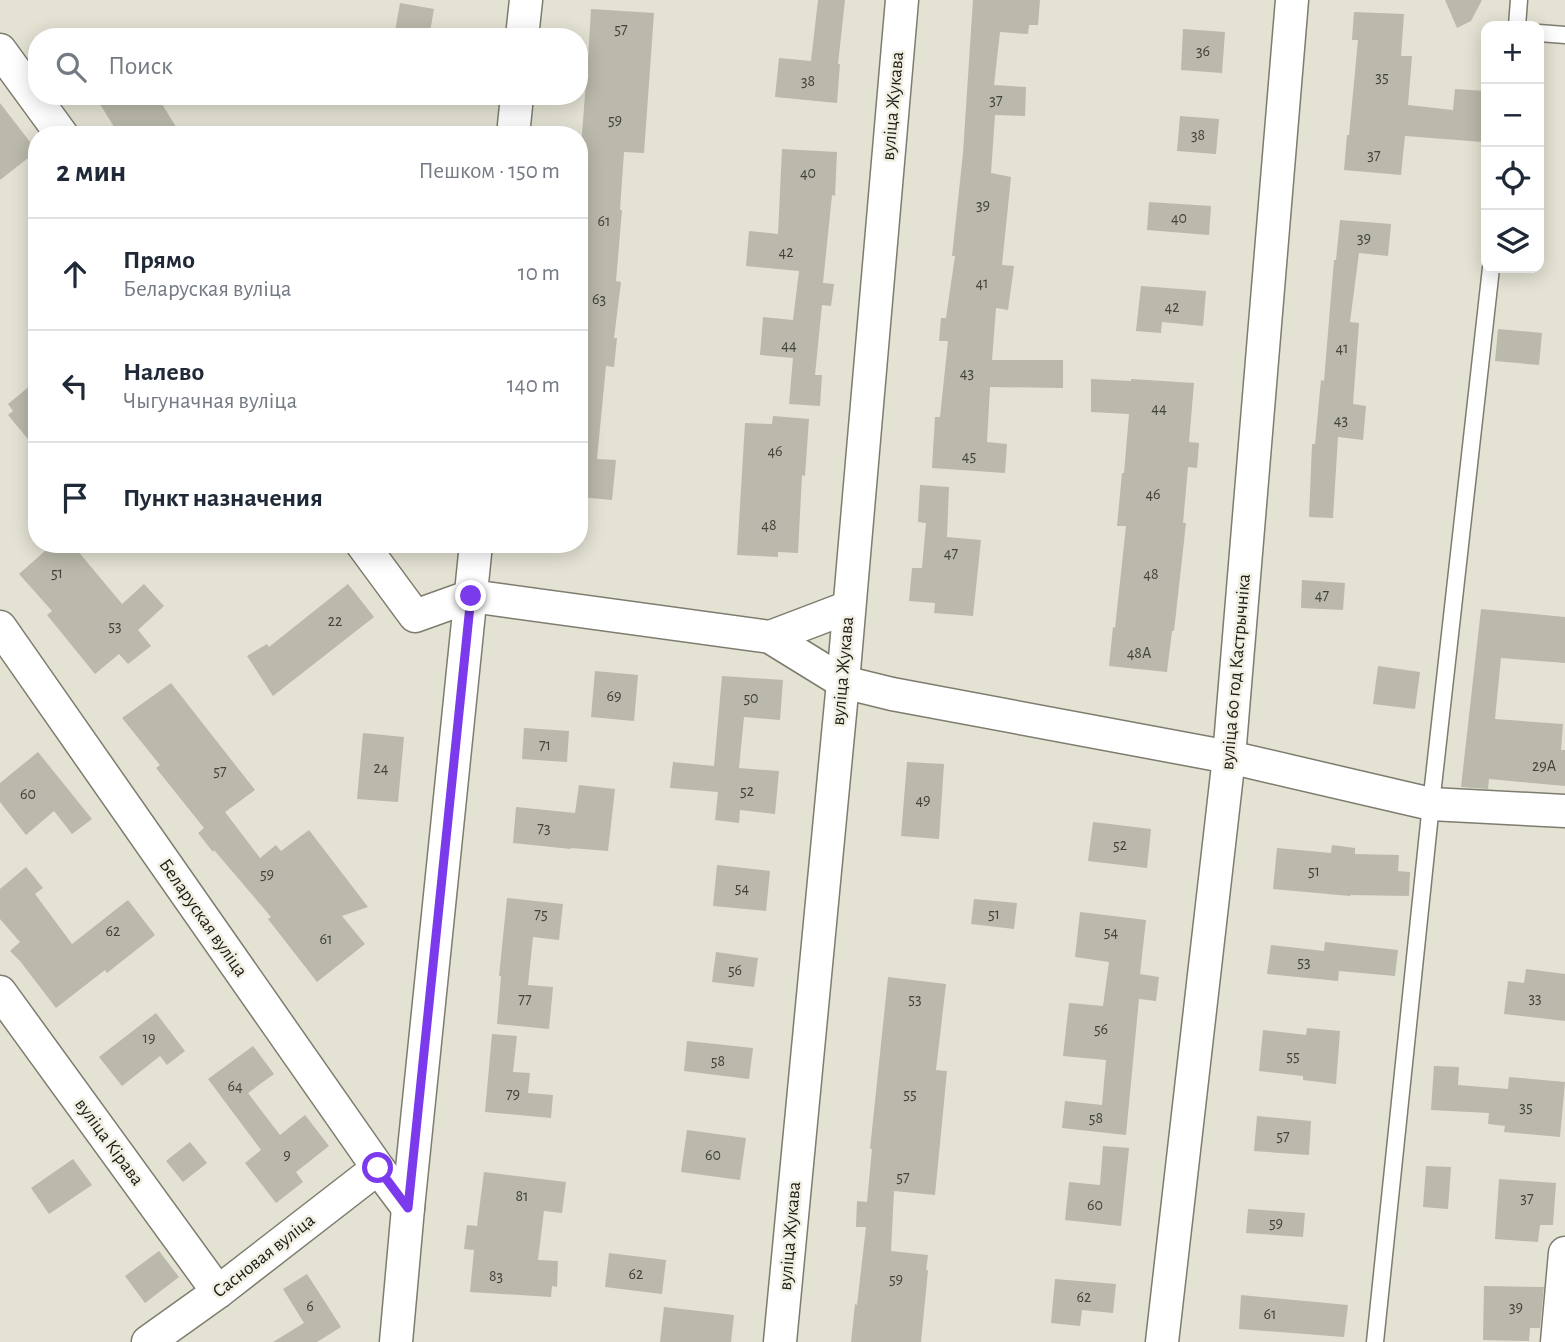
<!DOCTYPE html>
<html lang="ru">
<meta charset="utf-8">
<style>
:root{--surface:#fff;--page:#f2f2f3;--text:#1f2937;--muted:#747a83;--line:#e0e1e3}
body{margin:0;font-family:"Alegreya Sans",sans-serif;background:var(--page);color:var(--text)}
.controls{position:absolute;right:21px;top:21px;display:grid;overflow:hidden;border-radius:14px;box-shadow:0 4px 18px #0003}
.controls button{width:63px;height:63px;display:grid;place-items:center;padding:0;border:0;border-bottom:2px solid var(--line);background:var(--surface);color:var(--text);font:35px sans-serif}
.stop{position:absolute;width:21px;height:21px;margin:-16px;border:5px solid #7c3aed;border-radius:50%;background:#fff}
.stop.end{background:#7c3aed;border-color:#fff;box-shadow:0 2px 7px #0008}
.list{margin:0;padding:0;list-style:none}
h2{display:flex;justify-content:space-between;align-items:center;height:91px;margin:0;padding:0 28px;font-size:30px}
h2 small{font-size:23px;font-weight:400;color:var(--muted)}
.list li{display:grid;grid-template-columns:46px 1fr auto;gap:21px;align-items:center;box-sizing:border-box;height:112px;padding:0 28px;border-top:2px solid var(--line)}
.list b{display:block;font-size:26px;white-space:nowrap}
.list p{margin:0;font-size:23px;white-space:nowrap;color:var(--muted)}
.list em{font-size:23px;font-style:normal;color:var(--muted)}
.icon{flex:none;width:38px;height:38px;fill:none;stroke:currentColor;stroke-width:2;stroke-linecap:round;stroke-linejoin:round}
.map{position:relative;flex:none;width:1565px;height:1342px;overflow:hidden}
.search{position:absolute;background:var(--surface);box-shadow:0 4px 18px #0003;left:28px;top:28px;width:560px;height:77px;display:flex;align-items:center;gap:18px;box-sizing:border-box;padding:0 24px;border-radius:28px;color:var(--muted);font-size:26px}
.panel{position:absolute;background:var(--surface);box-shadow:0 4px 18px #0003;left:28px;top:126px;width:560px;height:427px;border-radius:28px}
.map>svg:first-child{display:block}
.building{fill:#bab9ab}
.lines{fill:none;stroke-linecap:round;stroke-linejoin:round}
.lane-casing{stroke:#7d7c6e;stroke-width:19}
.street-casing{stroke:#7d7c6e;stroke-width:35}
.lane{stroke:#fff;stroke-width:16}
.street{stroke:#fff;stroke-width:32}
.route{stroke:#7c3aed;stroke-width:9}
.labels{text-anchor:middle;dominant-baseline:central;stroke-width:5;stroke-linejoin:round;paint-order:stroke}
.number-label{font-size:16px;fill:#44423b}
.street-label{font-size:19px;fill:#1c1b16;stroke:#f1efe1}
</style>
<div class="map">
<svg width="1565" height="1342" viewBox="0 0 1565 1342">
<rect width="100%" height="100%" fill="#e4e2d3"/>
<g class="building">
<polygon points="818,0 845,0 838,64 840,64 837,103 775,97 779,58 811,61"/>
<polygon points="973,0 1040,0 1038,25 1029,25 1028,34 1000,32 994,85 1026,87 1025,116 995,115 991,173 1011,177 1002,265 1014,266 1008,310 996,308 992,360 1063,360 1063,388 990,387 987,442 1007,444 1005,473 932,468 935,417 940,417 948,341 939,341 941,318 946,318 955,256 952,256 963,153"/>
<polygon points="1445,0 1482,0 1471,21 1457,28"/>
<polygon points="400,3 434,9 429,37 394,37"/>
<polygon points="591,9 654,13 644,153 624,152 620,210 622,210 616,281 621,282 614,338 617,338 614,367 606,366 597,459 616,460 612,500 579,497 579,172 586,82 579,81 579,71 580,58 588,59"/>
<polygon points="1354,12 1404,14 1401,56 1412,56 1408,105 1453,110 1455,89 1486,91 1483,142 1405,136 1401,175 1344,170 1347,135 1349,135 1358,40 1352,40"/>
<polygon points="1183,29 1225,32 1222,73 1181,70"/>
<polygon points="95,96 157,96 181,135 119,135"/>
<polygon points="0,103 37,151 0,180"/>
<polygon points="1180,116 1219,119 1216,154 1177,151"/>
<polygon points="782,149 837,152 835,196 832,195 823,283 834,284 831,306 822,305 815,375 822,375 820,406 789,404 793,358 760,355 763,317 793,320 799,271 746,266 749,231 778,234"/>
<polygon points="1149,202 1211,206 1209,235 1147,230"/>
<polygon points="1340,220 1391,224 1388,256 1359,253 1350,322 1359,323 1353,404 1366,406 1363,440 1338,437 1333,518 1309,517 1312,444 1315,444 1321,380 1324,381 1334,260 1336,260"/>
<polygon points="1141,286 1206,291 1203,326 1162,322 1161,333 1136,331"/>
<polygon points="1498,329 1542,333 1539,365 1495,361"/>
<polygon points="1091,379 1131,381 1131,379 1194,383 1189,442 1199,443 1197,468 1188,467 1183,523 1186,523 1174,631 1172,631 1167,672 1109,666 1113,627 1115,628 1126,526 1117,526 1122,473 1124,473 1129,414 1091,412"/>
<polygon points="37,380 37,450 8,415 13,411 8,404"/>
<polygon points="773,416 809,419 805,476 802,475 798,553 778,552 778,557 737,555 745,423 772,424"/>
<polygon points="920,485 949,487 947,537 981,540 973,616 934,613 935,603 909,601 912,568 922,568 926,523 918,522"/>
<polygon points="53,544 72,544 122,604 144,584 164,606 138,630 151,646 128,664 119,654 95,674 47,615 52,611 19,574"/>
<polygon points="1302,580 1345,583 1343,610 1301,608"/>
<polygon points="348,584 374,617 273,696 247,656 267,644 269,647"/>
<polygon points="1481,609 1565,617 1565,663 1501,658 1495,719 1563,724 1561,750 1565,750 1565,786 1489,779 1488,789 1461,787"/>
<polygon points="1378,666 1420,672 1415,709 1373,704"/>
<polygon points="595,671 638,675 634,721 591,717"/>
<polygon points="722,676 783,680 780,720 744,717 739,768 779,771 775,814 740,810 739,823 715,820 718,792 670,788 673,762 714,766"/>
<polygon points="171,683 255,790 225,812 260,858 276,845 281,851 309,830 368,907 342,916 365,944 317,982 268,919 271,917 214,850 213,852 198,833 204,828 156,768 160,765 122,718"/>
<polygon points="524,728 569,731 567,762 522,759"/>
<polygon points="363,733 404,737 398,802 357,799"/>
<polygon points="38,752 92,819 72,834 54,811 26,835 0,802 0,783"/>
<polygon points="907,762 944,764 939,839 901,836"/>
<polygon points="579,785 615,789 608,851 571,848 571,849 513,843 516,807 575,813"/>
<polygon points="1093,822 1151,829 1147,868 1088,861"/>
<polygon points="1332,845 1355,848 1355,854 1399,855 1398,871 1410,872 1409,896 1351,895 1350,896 1273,889 1277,848 1331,853"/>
<polygon points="717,865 770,871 766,911 713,906"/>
<polygon points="26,867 43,888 35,894 72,944 128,900 155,935 107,973 105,970 56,1008 20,961 10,951 20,942 0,919 0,889"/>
<polygon points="507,898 563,904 559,940 533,937 528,985 553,987 549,1029 497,1024 501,976 499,976"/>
<polygon points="974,899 1017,903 1014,929 971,924"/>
<polygon points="1080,912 1146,920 1140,974 1159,977 1156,1001 1139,999 1126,1135 1062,1128 1065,1101 1102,1105 1106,1060 1063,1056 1069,1003 1103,1006 1109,962 1075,957"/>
<polygon points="1325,942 1398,950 1395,976 1339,971 1338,981 1267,974 1271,945 1324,951"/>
<polygon points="716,952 758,958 754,987 712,982"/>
<polygon points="1526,969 1565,974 1565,1021 1504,1014 1508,981 1524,983"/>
<polygon points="888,977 946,984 936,1070 947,1071 935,1195 894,1191 891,1251 928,1255 926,1270 928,1270 921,1342 851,1342 855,1304 857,1305 866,1227 856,1227 857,1201 867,1202 872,1149 870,1149"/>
<polygon points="156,1013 185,1051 167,1065 160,1056 122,1086 99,1057"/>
<polygon points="1307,1028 1340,1031 1336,1084 1303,1080 1303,1076 1259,1071 1263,1030 1306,1035"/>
<polygon points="492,1034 517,1036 513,1072 530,1073 528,1093 553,1095 551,1118 485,1112"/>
<polygon points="687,1041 753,1048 749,1079 684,1071"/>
<polygon points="253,1046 274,1074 248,1093 280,1135 305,1115 329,1146 296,1172 303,1182 276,1203 245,1163 261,1150 208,1079"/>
<polygon points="1434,1066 1459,1067 1458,1085 1508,1089 1509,1077 1565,1082 1560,1137 1504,1132 1505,1126 1488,1124 1489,1113 1431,1110"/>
<polygon points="1257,1116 1311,1121 1309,1155 1254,1151"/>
<polygon points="687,1130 746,1138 740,1180 681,1172"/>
<polygon points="190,1142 207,1163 183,1182 166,1161"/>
<polygon points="1103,1146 1129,1148 1121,1226 1065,1220 1069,1182 1100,1185"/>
<polygon points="73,1159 92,1185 49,1214 31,1188"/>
<polygon points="1426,1166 1451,1167 1448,1209 1423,1207"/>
<polygon points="484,1172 566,1182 562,1213 544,1211 538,1260 558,1261 557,1287 552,1286 551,1297 470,1292 474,1250 464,1249 467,1225 477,1226"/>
<polygon points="1499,1179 1556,1183 1553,1225 1540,1225 1538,1242 1495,1239"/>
<polygon points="1248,1209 1305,1213 1303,1237 1246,1233"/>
<polygon points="159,1251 179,1277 145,1303 125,1276"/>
<polygon points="609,1253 666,1260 662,1294 605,1287"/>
<polygon points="307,1274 341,1327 317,1342 273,1342 304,1323 283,1289"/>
<polygon points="1055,1279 1116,1284 1113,1313 1082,1310 1080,1326 1051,1323"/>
<polygon points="1484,1286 1544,1287 1540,1328 1530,1328 1529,1341 1483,1340"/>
<polygon points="1241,1295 1348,1305 1344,1337 1239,1329"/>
<polygon points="664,1307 734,1315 731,1342 660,1342"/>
</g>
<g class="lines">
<g class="lane-casing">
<g id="lane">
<polyline points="1517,26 1519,0"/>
<polyline points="1539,33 1565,35"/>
<polyline points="1375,1342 1431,804 1491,268"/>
</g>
</g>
<g class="street-casing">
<g id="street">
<polyline points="522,37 526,0"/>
<polyline points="0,50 62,135"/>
<polyline points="513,135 517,96"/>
<polyline points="362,544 415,616 471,596 770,637 843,682 892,694 1229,757 1431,804 1565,811"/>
<polyline points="0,627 378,1168 408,1208"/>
<polyline points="770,637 849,607"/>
<polyline points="0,992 218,1292"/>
<polyline points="148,1342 218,1292 378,1168"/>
<polyline points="396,1342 408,1208 476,544"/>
<polyline points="780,1342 843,682 902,0"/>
<polyline points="1162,1342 1229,757 1292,0"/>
<polyline points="1557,1342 1565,1253"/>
</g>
</g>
<use href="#lane" class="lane"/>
<use href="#street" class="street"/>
</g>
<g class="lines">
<polyline class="route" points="378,1168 408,1208 471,596"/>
</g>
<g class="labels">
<g class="number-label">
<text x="621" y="29">57</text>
<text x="1203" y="51">36</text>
<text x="1382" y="77">35</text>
<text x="808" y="81">38</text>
<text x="996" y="100">37</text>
<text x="615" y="120">59</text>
<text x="1198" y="135">38</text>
<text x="1374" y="155">37</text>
<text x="808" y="173">40</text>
<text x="983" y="205">39</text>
<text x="1179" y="218">40</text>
<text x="604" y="221">61</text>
<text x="1364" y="238">39</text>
<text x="786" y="252">42</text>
<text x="982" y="283">41</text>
<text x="599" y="299">63</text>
<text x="1172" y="307">42</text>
<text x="789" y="345">44</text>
<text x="1342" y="348">41</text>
<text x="967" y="373">43</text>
<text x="1159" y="408">44</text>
<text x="1341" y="420">43</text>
<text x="775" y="451">46</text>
<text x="969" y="456">45</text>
<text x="1153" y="494">46</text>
<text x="769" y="525">48</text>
<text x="951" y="553">47</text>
<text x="57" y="573">51</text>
<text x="1151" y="574">48</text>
<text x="1322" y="595">47</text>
<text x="335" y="621">22</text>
<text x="115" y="626">53</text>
<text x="1139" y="653">48А</text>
<text x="614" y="696">69</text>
<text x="751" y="698">50</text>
<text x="545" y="745">71</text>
<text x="1544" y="766">29А</text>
<text x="381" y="768">24</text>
<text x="220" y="771">57</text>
<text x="747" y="791">52</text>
<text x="28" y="794">60</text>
<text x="923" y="800">49</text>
<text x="544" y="828">73</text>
<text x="1120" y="845">52</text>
<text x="1314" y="871">51</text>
<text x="267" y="874">59</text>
<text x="742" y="888">54</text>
<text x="541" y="914">75</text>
<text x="994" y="914">51</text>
<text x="113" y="931">62</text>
<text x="1111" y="932">54</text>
<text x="326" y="939">61</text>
<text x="1304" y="962">53</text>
<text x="735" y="970">56</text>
<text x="1535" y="998">33</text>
<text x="525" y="999">77</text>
<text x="915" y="999">53</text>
<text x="1101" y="1029">56</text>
<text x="149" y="1038">19</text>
<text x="1293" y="1056">55</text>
<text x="718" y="1061">58</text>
<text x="235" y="1086">64</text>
<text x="513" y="1094">79</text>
<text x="910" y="1094">55</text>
<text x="1526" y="1107">35</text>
<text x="1096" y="1118">58</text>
<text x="1283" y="1136">57</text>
<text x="287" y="1155">9</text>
<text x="713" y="1155">60</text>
<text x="903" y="1177">57</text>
<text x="522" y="1196">81</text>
<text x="1527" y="1198">37</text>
<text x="1095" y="1205">60</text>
<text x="1276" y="1223">59</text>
<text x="636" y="1274">62</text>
<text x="496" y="1276">83</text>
<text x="896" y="1279">59</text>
<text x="1084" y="1297">62</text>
<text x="310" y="1306">6</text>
<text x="1516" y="1307">39</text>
<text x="1270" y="1314">61</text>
</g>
<g class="street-label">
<text transform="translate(893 106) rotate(-85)">вуліца Жукава</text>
<text transform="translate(843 671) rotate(-85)">вуліца Жукава</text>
<text transform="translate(1236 672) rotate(-85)">вуліца 60 год Кастрычніка</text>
<text transform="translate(203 918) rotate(55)">Беларуская вуліца</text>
<text transform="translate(109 1142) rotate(54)">вуліца Кірава</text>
<text transform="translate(790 1236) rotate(-85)">вуліца Жукава</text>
<text transform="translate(264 1256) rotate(-38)">Сасновая вуліца</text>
</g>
</g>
</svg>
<div class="controls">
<button>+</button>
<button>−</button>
<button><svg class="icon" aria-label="locate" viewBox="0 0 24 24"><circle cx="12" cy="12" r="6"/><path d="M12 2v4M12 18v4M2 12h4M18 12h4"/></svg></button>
<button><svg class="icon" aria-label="layers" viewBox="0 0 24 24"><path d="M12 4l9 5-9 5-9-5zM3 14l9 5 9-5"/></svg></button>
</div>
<div class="stop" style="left:378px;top:1168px"></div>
<div class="stop end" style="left:471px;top:596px"></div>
<div class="search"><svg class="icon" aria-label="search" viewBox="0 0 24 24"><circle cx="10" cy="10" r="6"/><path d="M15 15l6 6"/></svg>Поиск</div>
<section class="panel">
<h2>2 мин<small>Пешком · 150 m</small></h2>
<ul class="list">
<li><svg class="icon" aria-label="ahead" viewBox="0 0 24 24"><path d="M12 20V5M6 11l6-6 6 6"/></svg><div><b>Прямо</b><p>Беларуская вуліца</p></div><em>10 m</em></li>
<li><svg class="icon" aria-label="left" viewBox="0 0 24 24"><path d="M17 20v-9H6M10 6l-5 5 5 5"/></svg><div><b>Налево</b><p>Чыгуначная вуліца</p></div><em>140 m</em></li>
<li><svg class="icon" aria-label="arrive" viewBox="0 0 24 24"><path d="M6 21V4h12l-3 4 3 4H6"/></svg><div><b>Пункт назначения</b></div></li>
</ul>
</section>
</div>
